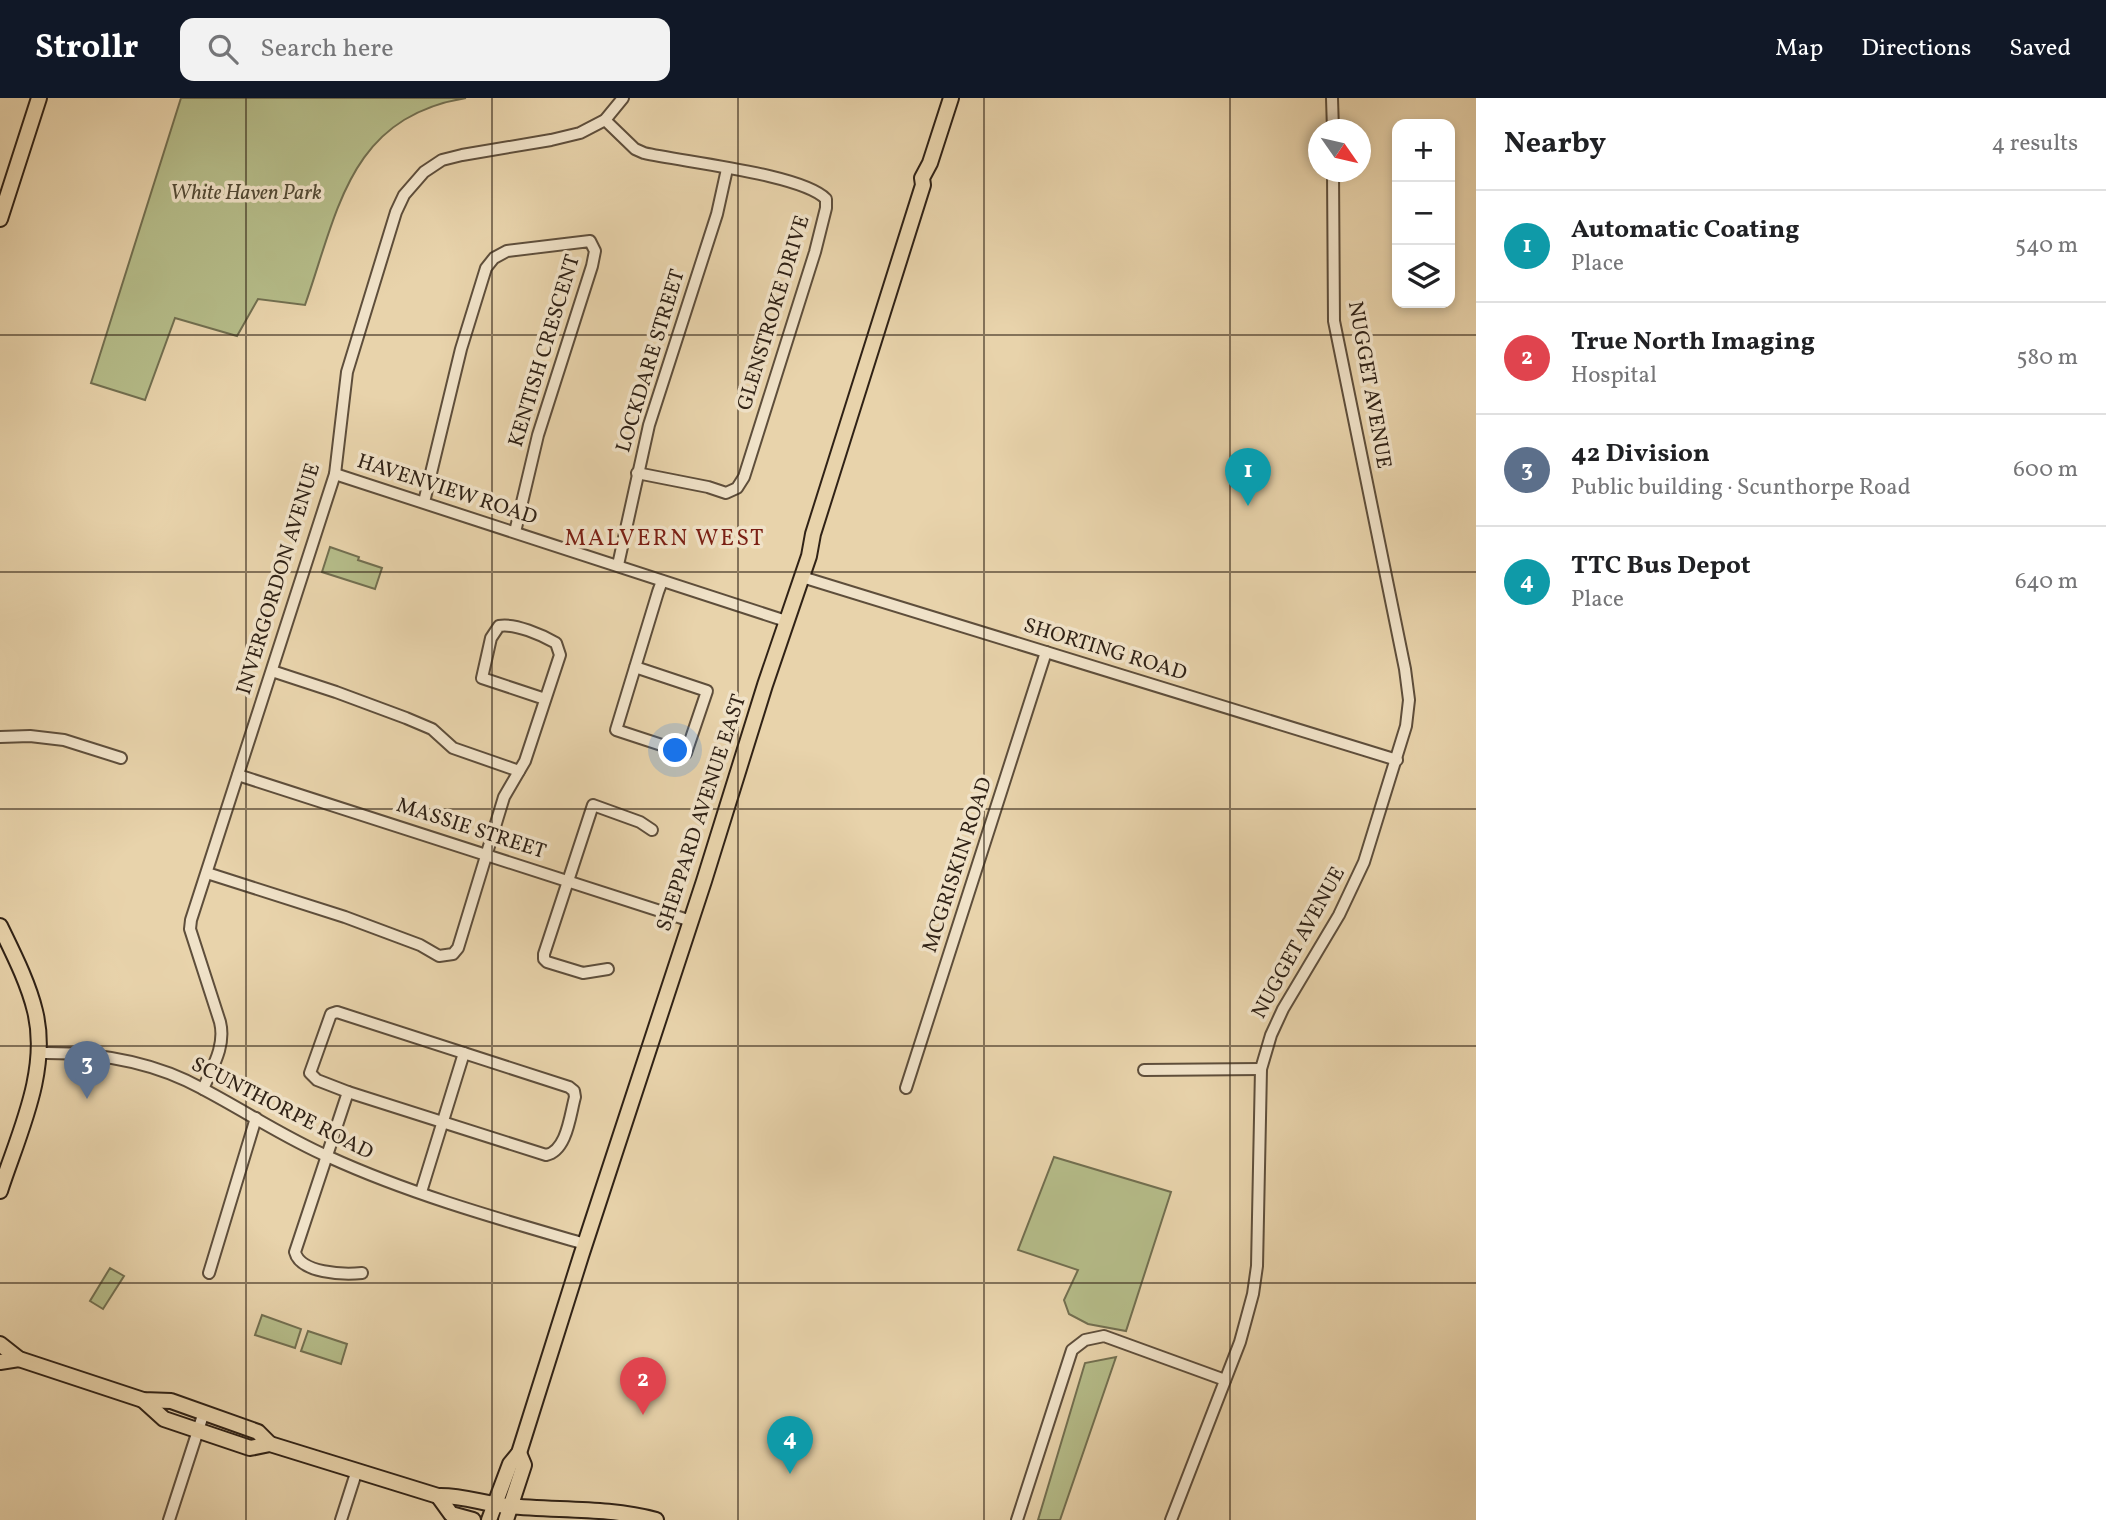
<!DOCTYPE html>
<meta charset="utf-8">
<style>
:root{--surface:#fff;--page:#f2f2f2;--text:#202124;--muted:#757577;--line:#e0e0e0;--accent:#111827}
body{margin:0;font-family:Vollkorn,serif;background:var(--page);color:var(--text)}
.controls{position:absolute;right:21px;top:21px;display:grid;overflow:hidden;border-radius:14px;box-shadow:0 4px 10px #0003}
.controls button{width:63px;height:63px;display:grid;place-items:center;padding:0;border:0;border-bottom:2px solid var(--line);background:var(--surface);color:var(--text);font:35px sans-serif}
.compass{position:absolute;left:1308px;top:21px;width:63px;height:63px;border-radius:50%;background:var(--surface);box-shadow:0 4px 10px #0003;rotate:124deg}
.you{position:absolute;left:676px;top:653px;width:24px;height:24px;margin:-18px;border:5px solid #fff;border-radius:50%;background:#1a73e8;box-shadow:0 0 0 10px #1a73e833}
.badge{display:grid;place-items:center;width:46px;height:46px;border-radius:50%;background:var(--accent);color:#fff;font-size:23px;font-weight:700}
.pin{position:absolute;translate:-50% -58px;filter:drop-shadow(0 2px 4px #0008)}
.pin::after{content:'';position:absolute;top:37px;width:24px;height:21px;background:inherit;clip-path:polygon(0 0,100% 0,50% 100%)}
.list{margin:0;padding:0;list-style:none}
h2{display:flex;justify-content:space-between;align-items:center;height:91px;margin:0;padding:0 28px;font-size:30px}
h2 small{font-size:23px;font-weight:400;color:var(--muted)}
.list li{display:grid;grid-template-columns:46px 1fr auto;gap:21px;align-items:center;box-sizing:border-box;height:112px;padding:0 28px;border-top:2px solid var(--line)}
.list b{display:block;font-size:26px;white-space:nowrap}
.list p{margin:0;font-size:23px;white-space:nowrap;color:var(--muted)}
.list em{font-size:23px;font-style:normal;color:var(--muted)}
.icon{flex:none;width:38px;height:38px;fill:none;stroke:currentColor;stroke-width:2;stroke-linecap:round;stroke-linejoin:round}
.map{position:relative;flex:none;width:1476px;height:1422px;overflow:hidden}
header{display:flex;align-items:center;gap:42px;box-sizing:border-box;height:98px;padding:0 35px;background:var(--accent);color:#fff}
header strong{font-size:33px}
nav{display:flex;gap:38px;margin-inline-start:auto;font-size:24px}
.search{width:490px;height:63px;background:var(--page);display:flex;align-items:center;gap:18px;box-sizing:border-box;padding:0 24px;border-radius:14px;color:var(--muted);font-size:26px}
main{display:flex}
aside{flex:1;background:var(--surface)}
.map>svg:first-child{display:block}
.green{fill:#b5bc89;stroke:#726f50;stroke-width:2}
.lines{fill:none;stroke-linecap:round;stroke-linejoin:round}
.minor-casing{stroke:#5e4e3b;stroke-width:14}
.major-casing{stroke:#302216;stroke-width:18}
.minor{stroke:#f0e2c8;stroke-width:10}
.major{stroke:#e8d3ab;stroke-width:14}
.grid{fill:none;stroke:#302216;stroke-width:2;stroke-opacity:0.55}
.labels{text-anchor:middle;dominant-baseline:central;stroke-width:7;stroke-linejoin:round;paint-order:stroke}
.park-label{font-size:21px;font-style:italic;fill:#514833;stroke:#f0e2c8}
.street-label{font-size:21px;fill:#302216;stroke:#f0e2c8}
.neighbourhood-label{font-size:23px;letter-spacing:2px;fill:#7a1f14;stroke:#f0e2c8}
</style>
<header>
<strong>Strollr</strong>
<div class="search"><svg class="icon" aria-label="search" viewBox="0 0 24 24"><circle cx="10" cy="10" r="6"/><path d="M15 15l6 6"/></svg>Search here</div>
<nav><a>Map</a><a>Directions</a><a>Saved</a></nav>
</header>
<main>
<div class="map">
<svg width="1476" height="1422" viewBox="0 0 1476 1422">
<rect width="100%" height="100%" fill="#e8d3ab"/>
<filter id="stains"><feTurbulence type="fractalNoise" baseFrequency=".00286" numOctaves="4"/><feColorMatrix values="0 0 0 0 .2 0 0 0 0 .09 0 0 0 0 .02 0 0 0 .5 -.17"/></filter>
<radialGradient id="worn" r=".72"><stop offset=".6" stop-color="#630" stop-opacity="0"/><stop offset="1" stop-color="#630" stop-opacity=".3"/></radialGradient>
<g class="green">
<path d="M181,0h285c-117,19 -128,113 -161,207l-47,-6 -21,37 -62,-18 -30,82 -54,-17z"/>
<polygon points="330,449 359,459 358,462 382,470 375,491 322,474"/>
<polygon points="1054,1059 1171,1094 1126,1233 1088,1226 1069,1216 1064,1202 1078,1172 1018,1152"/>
<polygon points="110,1170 124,1178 103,1211 90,1203"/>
<polygon points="262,1217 301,1231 295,1250 255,1237"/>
<polygon points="308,1233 347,1246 341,1266 301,1253"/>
<polygon points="1116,1259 1060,1422 1038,1422 1085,1265"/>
</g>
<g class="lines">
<g class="minor-casing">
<g id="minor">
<polyline points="1332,0 1333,32"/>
<path d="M605,22l30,29 9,4c39,9 158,21 182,46v9l-11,44 -71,225 -7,11 -11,5 -18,-6 -71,-14"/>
<polyline points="335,376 786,523"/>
<polyline points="424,404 461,251 486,170 494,160 507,153 590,143 595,153 592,168 538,337 515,434"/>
<polyline points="618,467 649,327 717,116 727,71"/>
<polyline points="802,479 1397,662"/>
<polyline points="635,569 707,593 686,655 616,632 658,494 662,483"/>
<polyline points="272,573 336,594 406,620 432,631 453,650 519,673"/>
<polyline points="0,639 30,638 64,642 121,660"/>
<polyline points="238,677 691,823"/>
<path d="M207,775l138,44 75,28 19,11 14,-2 5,-6 46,-151 21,-36 35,-106 -4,-12c-14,-8 -41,-20 -57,-17l-8,12 -9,40 63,21"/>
<polyline points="608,871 583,875 547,864 544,861 544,856 593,707 640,724 652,732"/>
<path d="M337,914l232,75 5,4 1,6c-5,18 -8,54 -29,58l-198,-63 -31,-12 -7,-7 21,-59z"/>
<path d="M39,955c56,-1 114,8 164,36 42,22 82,49 126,68 81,37 170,62 256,87"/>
<polyline points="1144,972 1261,971"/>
<polyline points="906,990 1046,554"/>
<path d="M203,991c9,-21 23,-43 17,-67l-30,-93 1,-9 144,-446 12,-102 49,-160 8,-17 20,-23 18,-12 20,-5 89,-15 29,-7 25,-13 18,-22"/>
<path d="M348,994l-53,160c5,21 48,23 67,21"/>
<polyline points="421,1094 464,955"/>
<polyline points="209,1175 256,1020"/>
<polyline points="169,1422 204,1314"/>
<polyline points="341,1422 357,1372"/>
<polyline points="1017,1422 1072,1252 1085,1242 1104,1238 1225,1282"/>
<polyline points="1171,1422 1240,1244 1253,1196 1257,1168 1261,971 1271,937 1283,911 1339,817 1364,764 1406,628 1409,602 1405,571 1334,223 1333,74"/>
</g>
</g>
<g class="major-casing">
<g id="major">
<polyline points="0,121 39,0"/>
<path d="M0,828c13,27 28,56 35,85 15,60 -17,124 -35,180"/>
<polyline points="0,1246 19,1261 143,1302 171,1303 258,1334 270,1346"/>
<polyline points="0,1264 19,1261"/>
<path d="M143,1302l21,19 86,29 20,-4 168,52c24,-1 46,8 70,10 49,5 101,1 148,14"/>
<polyline points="438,1398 451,1416 473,1422"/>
<polyline points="489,1422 510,1366 519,1355 581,1158 704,783 765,587 809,458 813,436 923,87 922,80 930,65 951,0"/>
<polyline points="506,1422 524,1367 519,1355"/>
</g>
</g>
<use href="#minor" class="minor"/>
<use href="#major" class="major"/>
</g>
<path class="grid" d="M246,0v1422M492,0v1422M738,0v1422M984,0v1422M1230,0v1422M0,237h1476M0,474h1476M0,711h1476M0,948h1476M0,1185h1476"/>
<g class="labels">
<g class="park-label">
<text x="246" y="95">White Haven Park</text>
</g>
<g class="street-label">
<text transform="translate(774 215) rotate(-73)">GLENSTROKE DRIVE</text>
<text transform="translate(545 253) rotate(-73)">KENTISH CRESCENT</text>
<text transform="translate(651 263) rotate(-73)">LOCKDARE STREET</text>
<text transform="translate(1369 287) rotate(80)">NUGGET AVENUE</text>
<text transform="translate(447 392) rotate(18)">HAVENVIEW ROAD</text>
<text transform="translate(279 481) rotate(-73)">INVERGORDON AVENUE</text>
<text transform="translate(1105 552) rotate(17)">SHORTING ROAD</text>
<text transform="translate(702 715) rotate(-72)">SHEPPARD AVENUE EAST</text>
<text transform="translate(471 731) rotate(18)">MASSIE STREET</text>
<text transform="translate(958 767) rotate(-72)">MCGRISKIN ROAD</text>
<text transform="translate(1299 845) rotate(-61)">NUGGET AVENUE</text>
<text transform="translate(282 1011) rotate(27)">SCUNTHORPE ROAD</text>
</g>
<g class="neighbourhood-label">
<text x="665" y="441">MALVERN WEST</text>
</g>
</g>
<rect width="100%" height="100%" filter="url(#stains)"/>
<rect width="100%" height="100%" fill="url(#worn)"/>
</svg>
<div class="controls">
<button>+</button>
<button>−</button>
<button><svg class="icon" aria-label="layers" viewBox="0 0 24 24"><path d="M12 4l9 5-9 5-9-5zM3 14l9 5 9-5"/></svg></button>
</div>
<svg class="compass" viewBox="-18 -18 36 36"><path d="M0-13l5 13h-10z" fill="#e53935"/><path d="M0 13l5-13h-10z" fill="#757577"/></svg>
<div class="you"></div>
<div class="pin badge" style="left:1248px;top:408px;background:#0f9aa8">1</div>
<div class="pin badge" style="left:643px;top:1317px;background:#e0444e">2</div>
<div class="pin badge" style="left:87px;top:1001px;background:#5c6f8a">3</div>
<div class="pin badge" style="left:790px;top:1376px;background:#0f9aa8">4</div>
</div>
<aside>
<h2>Nearby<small>4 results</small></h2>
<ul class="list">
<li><span class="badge" style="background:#0f9aa8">1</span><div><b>Automatic Coating</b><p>Place</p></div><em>540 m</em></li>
<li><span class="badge" style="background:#e0444e">2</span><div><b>True North Imaging</b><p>Hospital</p></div><em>580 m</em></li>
<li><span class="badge" style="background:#5c6f8a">3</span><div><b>42 Division</b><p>Public building · Scunthorpe Road</p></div><em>600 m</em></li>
<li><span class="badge" style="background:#0f9aa8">4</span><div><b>TTC Bus Depot</b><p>Place</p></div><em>640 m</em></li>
</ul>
</aside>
</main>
